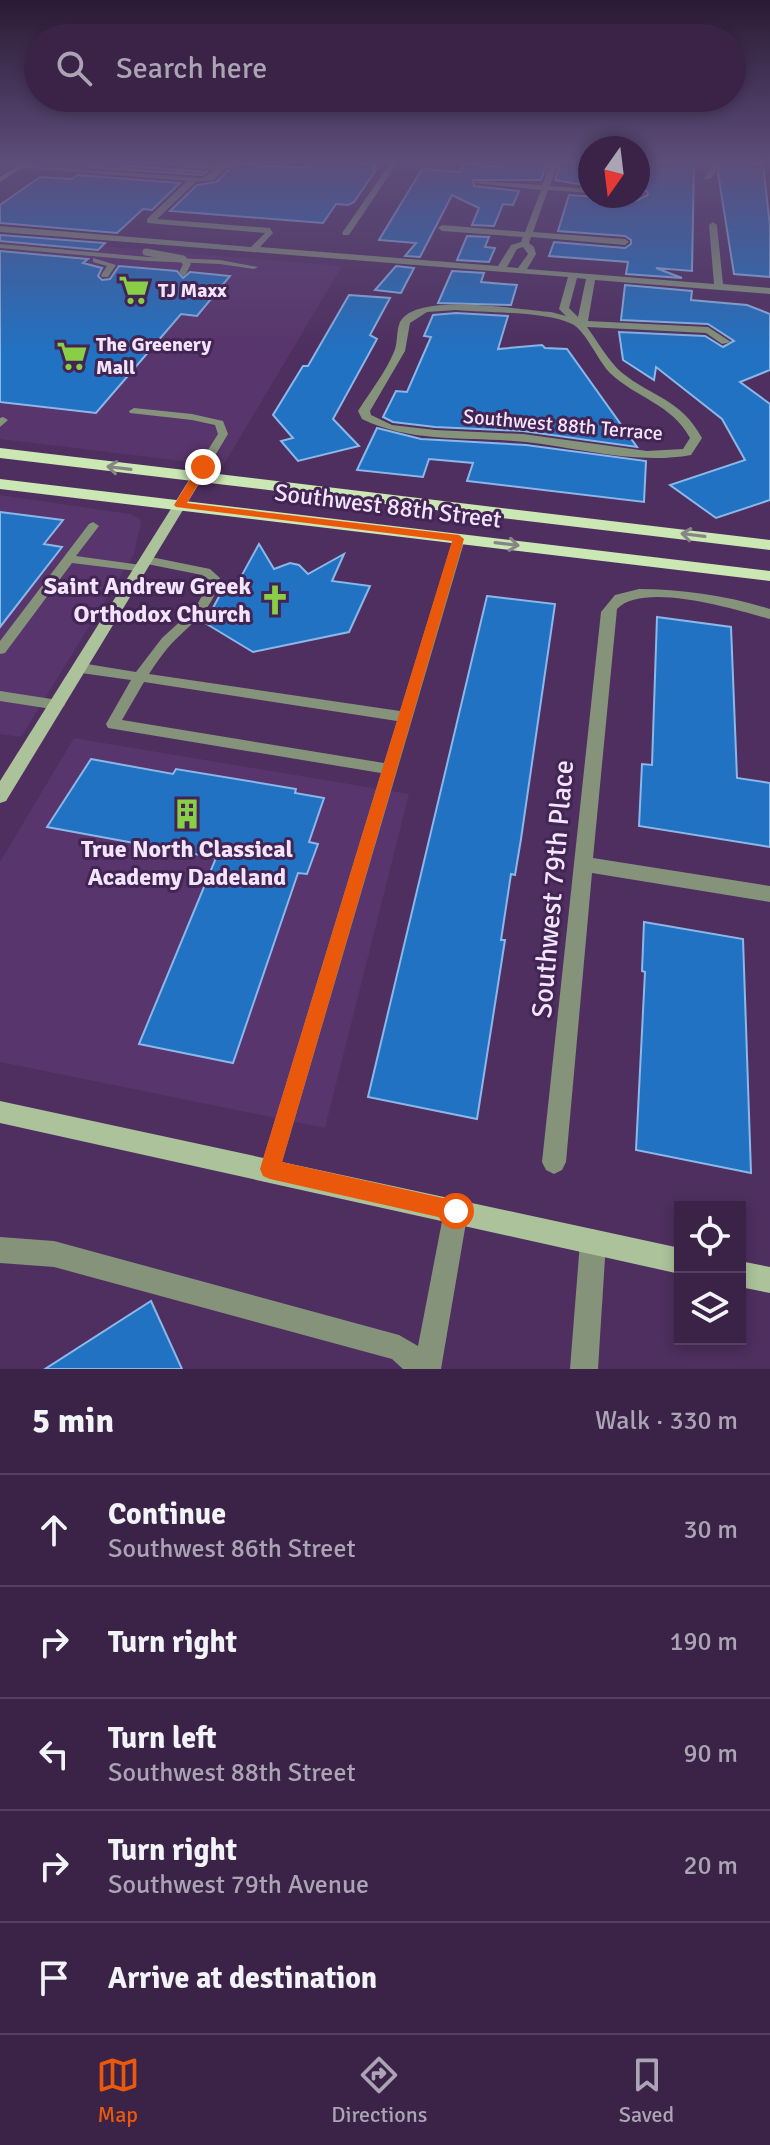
<!DOCTYPE html>
<meta charset="utf-8">
<style>
:root{--surface:#3a2347;--page:#412b4e;--text:#f1f3f6;--muted:#aba4b4;--line:#544060;--accent:#ea580c}
body{margin:0;font-family:Signika,sans-serif;background:var(--page);color:var(--text)}
.controls{position:absolute;right:24px;bottom:24px;display:grid;overflow:hidden;border-radius:0px;box-shadow:0 4px 12px #0003}
.controls button{width:72px;height:72px;display:grid;place-items:center;padding:0;border:0;border-bottom:2px solid var(--line);background:var(--surface);color:var(--text);font:40px sans-serif}
.compass{position:absolute;left:578px;top:136px;width:72px;height:72px;border-radius:50%;background:var(--surface);box-shadow:0 4px 12px #0003;rotate:194deg}
.stop{position:absolute;width:24px;height:24px;margin:-18px;border:6px solid #ea580c;border-radius:50%;background:#fff}
.stop.end{background:#ea580c;border-color:#fff;box-shadow:0 2px 8px #0008}
.list{margin:0;padding:0;list-style:none}
h2{display:flex;justify-content:space-between;align-items:center;height:104px;margin:0;padding:0 32px;font-size:34px}
h2 small{font-size:26px;font-weight:400;color:var(--muted)}
.list li{display:grid;grid-template-columns:52px 1fr auto;gap:24px;align-items:center;box-sizing:border-box;height:112px;padding:0 32px;border-top:2px solid var(--line)}
.list b{display:block;font-size:30px;white-space:nowrap}
.list p{margin:0;font-size:26px;white-space:nowrap;color:var(--muted)}
.list em{font-size:26px;font-style:normal;color:var(--muted)}
.icon{flex:none;width:44px;height:44px;fill:none;stroke:currentColor;stroke-width:2;stroke-linecap:round;stroke-linejoin:round}
.map{position:relative;flex:none;width:770px;height:1369px;overflow:hidden}
.search{position:absolute;background:var(--surface);box-shadow:0 4px 12px #0003;left:24px;right:24px;top:24px;height:88px;display:flex;align-items:center;gap:20px;box-sizing:border-box;padding:0 28px;border-radius:44px;color:var(--muted);font-size:30px}
.sheet{height:664px;background:var(--surface)}
nav{display:flex;justify-content:space-around;align-items:center;box-sizing:border-box;height:112px;border-top:2px solid var(--line);background:var(--surface);font-size:22px;color:var(--muted)}
nav a{display:grid;justify-items:center;gap:4px}
nav .on{color:var(--accent)}
.map>svg:first-child{display:block}
.built{fill:#58356c}
.building{fill:#2172c2;stroke:#8bb7e9;stroke-width:2}
.lines{fill:none;stroke-linecap:round;stroke-linejoin:round}
.lane{fill:#85937a;fill-rule:evenodd}
.street{fill:#85937a;fill-rule:evenodd}
.secondary{fill:#acc29b;fill-rule:evenodd}
.primary{fill:#cae7b4;fill-rule:evenodd}
.lane-bridge{stroke:#85937a;stroke-width:7}
.oneway{stroke:#868684}
.route{fill:#ea580c}
.labels{text-anchor:middle;dominant-baseline:central;stroke-width:6;stroke-linejoin:round;paint-order:stroke}
.far-poi-label{font-size:20px;font-weight:bold;fill:#f2e4fb;stroke:#432554;text-anchor:start}
.far-street-label{font-size:20px;fill:#f2e4fb;stroke:#432554}
.street-label{font-size:24px;fill:#f2e4fb;stroke:#432554}
.poi-label{font-size:24px;font-weight:bold;fill:#f2e4fb;stroke:#432554;text-anchor:end}
.near-street-label{font-size:28px;fill:#f2e4fb;stroke:#432554}
</style>
<div class="map">
<svg width="770" height="1369" viewBox="0 0 770 1369">
<rect width="100%" height="100%" fill="#4e2f5f"/>
<g class="built">
<polygon points="0,238 342,266 223,466 0,439"/>
<polygon points="0,495 130,514 140,519 141,523 134,554 21,737 0,734"/>
<polygon points="74,738 409,794 325,1128 0,1062 0,862"/>
</g>
<g class="building">
<polygon points="96,162 118,162 121,165 207,172 202,175 89,167"/>
<polygon points="313,162 375,164 373,167 377,168 354,202 348,205 336,204 323,223 170,211 197,185 216,182 235,164 308,168"/>
<polygon points="505,162 548,162 541,180 473,180 474,186 519,191 513,205 503,204 494,226 472,225 479,208 452,195 420,257 405,256 416,243 379,240 422,169 460,172 464,164 503,167"/>
<polygon points="561,162 590,162 590,186 555,180"/>
<polygon points="638,162 694,162 692,271 656,268 682,278 626,274 628,262 549,256 554,242 625,248 631,244 631,240 625,236 558,231 569,195 638,200 648,195 647,191 638,189"/>
<polygon points="720,162 763,164 770,226 770,277 734,274 718,173"/>
<polygon points="77,175 180,183 152,210 143,209 117,233 0,223 0,205 40,177 72,179"/>
<polygon points="0,235 105,243 98,250 0,241"/>
<polygon points="467,236 489,237 485,247 495,248 489,262 457,260"/>
<polygon points="0,251 88,259 83,263 102,268 98,276 102,280 110,279 119,266 177,271 183,278 190,272 230,276 197,316 181,314 96,413 0,402"/>
<polygon points="396,266 414,268 401,293 375,290"/>
<polygon points="452,271 484,273 481,282 517,285 511,305 438,303"/>
<polygon points="625,285 692,291 691,300 747,305 770,314 770,370 740,382 770,404 770,500 716,518 670,485 745,460 722,419 656,367 654,380 623,360 619,332 705,336 723,347 734,341 708,324 621,320"/>
<polygon points="349,295 390,298 370,335 377,339 333,419 359,446 298,461 281,441 293,438 273,415 303,366 308,366"/>
<polygon points="456,313 508,316 498,349 542,345 545,348 567,349 637,447 523,431 435,427 393,422 383,417 396,391 407,392 431,337 424,336 433,315"/>
<polygon points="377,428 421,439 526,445 646,461 644,502 467,481 473,463 429,459 423,477 357,470"/>
<polygon points="0,512 63,520 44,544 62,547 0,627"/>
<polygon points="259,544 274,569 290,563 299,565 308,574 344,554 332,581 370,586 349,632 253,652 205,623 221,593 231,595"/>
<polygon points="487,596 555,604 521,839 515,875 511,874 501,940 505,940 477,1119 368,1097"/>
<polygon points="657,617 731,627 737,778 770,783 770,847 639,826 642,764 652,765"/>
<polygon points="91,759 173,774 176,769 296,789 295,793 324,798 309,842 318,844 307,874 298,873 233,1063 139,1044 216,858 47,827"/>
<polygon points="644,922 743,939 751,1173 636,1150 645,972 642,971"/>
<polygon points="151,1301 182,1369 45,1369"/>
</g>
<g class="lines">
<g class="lane">
<polygon points="0,244 148,257 220,260 258,267 254,269 220,264 148,261 0,248"/>
<polygon points="93,258 116,265 108,277 102,277 101,275 107,266 93,262"/>
<polygon points="134,408 192,414 223,421 228,434 201,479 197,480 191,477 218,434 215,425 192,420 130,413 129,411"/>
<polygon points="3,417 8,420 0,427 0,418"/>
<polygon points="93,522 99,526 76,556 141,565 145,566 147,569 145,572 72,563 5,653 0,654 0,641 89,524"/>
<path d="M459,535l6,4 -185,630 -3,7 -7,3 -7,-3 -3,-7 121,-396 -273,-45 -2,-4 25,-44 -50,-7 -7,-5 7,-5 55,9 26,-34 34,-31 9,-17 3,-11 -6,-4 -60,-12 -2,-3 6,-4 64,13 10,9c-6,31 -27,44 -48,65 -8,9 -16,20 -23,31l251,37 53,-172zM144,682l253,39 -13,42 -262,-43z"/>
<polygon points="0,691 58,700 65,705 58,710 0,701"/>
</g>
<g class="street">
<path d="M121,162l99,4 5,-4h8l-19,18 -18,2 -39,37 113,9 3,5 -13,14 238,19 13,-21 10,-3 2,-5 -81,-6 -4,-3 4,-3 83,7 16,-42 -67,-7 4,-2 64,4 9,-23h7l-8,24 40,3v4l-42,-3 -15,42 92,7 4,3 -4,3 -94,-8 -2,6 5,4 2,7 -9,15 187,15 -5,-59 4,-3 4,3 6,59 47,4v6l-175,-14 -7,41 120,6 23,15 -9,2 -16,-11 -119,-6c11,15 20,32 34,45 32,26 59,26 81,66l-11,17c-54,10 -111,-7 -165,-13 -56,-6 -113,2 -164,-23l-4,-8c12,-19 27,-38 36,-59 4,-9 2,-21 6,-30 16,-31 121,-12 151,-10l15,4 -7,-7 9,-32 -568,-45v-6l251,21 14,-14 -118,-10v-4l40,-38 -172,-14 4,-2 184,13 13,-8zM523,247l5,7 -10,14 -11,-1 10,-18zM577,278l9,1 -8,38 -9,-9zM456,310c30,3 90,1 116,14 14,7 26,37 38,49 26,25 62,31 80,65l-7,11 -36,2 -124,-17 -88,-4 -43,-5 -21,-10 -1,-4 35,-60 5,-28 17,-11z"/>
<polygon points="391,162 398,162 349,235 343,235 342,233"/>
<polygon points="711,162 717,162 718,169 710,179 704,179 710,169"/>
<polygon points="638,192 644,192 645,194 636,196"/>
<path d="M639,589c44,0 89,7 131,20v10c-34,-9 -126,-38 -153,-10l-24,249 177,28v16l-178,-29 -26,289 -4,8 -8,4 -8,-4 -4,-8 59,-550 14,-17z"/>
<polygon points="456,1199 465,1202 468,1211 441,1369 403,1369 392,1359 54,1267 0,1263 0,1237 54,1241 399,1335 418,1346 444,1211 447,1202"/>
<polygon points="593,1229 602,1233 606,1242 598,1369 570,1369 580,1242 584,1233"/>
</g>
<g class="secondary">
<polygon points="23,162 31,162 0,182 0,177"/>
<polygon points="197,473 203,477 6,801 0,803 0,781 191,477"/>
<polygon points="0,1101 680,1248 680,1274 0,1123"/>
<polygon points="740,1261 770,1267 770,1293 740,1287"/>
</g>
<g class="primary">
<polygon points="0,448 770,540 770,550 0,458"/>
<polygon points="0,479 770,571 770,581 0,489"/>
</g>
<polyline class="lane-bridge" points="146,252 183,259 187,264 183,272"/>
</g>
<defs><path id="oneway-shaft" d="M-6 0H5M1.5-3L5.5 0L1.5 3" fill="none" stroke-width="1.6" stroke-linecap="round" stroke-linejoin="round" transform="scale(2)"/></defs>
<g class="oneway">
<use href="#oneway-shaft" transform="translate(119 468) rotate(-173)"/>
<use href="#oneway-shaft" transform="translate(693 535) rotate(-173)"/>
<use href="#oneway-shaft" transform="translate(507 544) rotate(7)"/>
</g>
<linearGradient id="sky" x2="0" y2="1"><stop stop-color="#2b1a34"/><stop offset="0.46" stop-color="#5d4d7a"/><stop offset="1" stop-color="#5d4d7a" stop-opacity="0"/></linearGradient>
<rect width="770" height="353" fill="url(#sky)"/>
<polygon class="route" points="203,464 208,467 187,503 459,535 464,539 282,1162 456,1201 463,1204 466,1211 463,1218 456,1221 270,1179 263,1176 260,1169 452,541 176,507 174,505 198,467"/>
<defs>
<g id="supermarket-bare" transform="scale(2.4)"><path d="M-6-5.5h2.5l.6 2H6L4.5 2H-2.5L-4.4-4H-6ZM-1.5 3.2a1.3 1.3 0 1 0 .1 0ZM3 3.2a1.3 1.3 0 1 0 .1 0Z" fill="#8ace47" stroke="#432554" stroke-width="2.5" paint-order="stroke"/></g>
<g id="church-bare" transform="scale(2.4)"><path d="M-1.2-6h2.4v3.5h3.3v2.4h-3.3V6h-2.4V-.1h-3.3v-2.4h3.3Z" fill="#8ace47" stroke="#432554" stroke-width="2.5" paint-order="stroke"/></g>
<g id="building-bare" transform="scale(2.4)"><path d="M-4-6H4V6H1V3H-1V6H-4ZM-2.5-4.3h1.7v1.8h-1.7ZM.8-4.3h1.7v1.8H.8ZM-2.5-1h1.7V.8h-1.7ZM.8-1h1.7V.8H.8Z" fill="#8ace47" stroke="#432554" stroke-width="2.5" paint-order="stroke"/></g>
</defs>
<g fill-rule="evenodd">
<use href="#supermarket-bare" x="134" y="290"/>
<use href="#supermarket-bare" x="72" y="356"/>
<use href="#church-bare" x="275" y="600"/>
<use href="#building-bare" x="187" y="814"/>
</g>
<g class="labels">
<g class="far-poi-label">
<text x="158" y="290">TJ Maxx</text>
<text x="96" y="344">The Greenery<tspan x="96" dy="23">Mall</tspan></text>
</g>
<g class="far-street-label">
<text transform="translate(563 425) rotate(5)">Southwest 88th Terrace</text>
</g>
<g class="street-label">
<text transform="translate(388 506) rotate(7)">Southwest 88th Street</text>
</g>
<g class="poi-label">
<text x="251" y="586">Saint Andrew Greek<tspan x="251" dy="28">Orthodox Church</tspan></text>
<text x="187" y="849" text-anchor="middle">True North Classical<tspan x="187" dy="28">Academy Dadeland</tspan></text>
</g>
<g class="near-street-label">
<text transform="translate(553 889) rotate(-85)">Southwest 79th Place</text>
</g>
</g>
</svg>
<div class="controls">
<button><svg class="icon" aria-label="locate" viewBox="0 0 24 24"><circle cx="12" cy="12" r="6"/><path d="M12 2v4M12 18v4M2 12h4M18 12h4"/></svg></button>
<button><svg class="icon" aria-label="layers" viewBox="0 0 24 24"><path d="M12 4l9 5-9 5-9-5zM3 14l9 5 9-5"/></svg></button>
</div>
<svg class="compass" viewBox="-18 -18 36 36"><path d="M0-13l5 13h-10z" fill="#e53935"/><path d="M0 13l5-13h-10z" fill="#aba4b4"/></svg>
<div class="stop" style="left:456px;top:1211px"></div>
<div class="stop end" style="left:203px;top:467px"></div>
<div class="search"><svg class="icon" aria-label="search" viewBox="0 0 24 24"><circle cx="10" cy="10" r="6"/><path d="M15 15l6 6"/></svg>Search here</div>
</div>
<section class="sheet">
<h2>5 min<small>Walk · 330 m</small></h2>
<ul class="list">
<li><svg class="icon" aria-label="ahead" viewBox="0 0 24 24"><path d="M12 20V5M6 11l6-6 6 6"/></svg><div><b>Continue</b><p>Southwest 86th Street</p></div><em>30 m</em></li>
<li><svg class="icon" aria-label="right" viewBox="0 0 24 24"><path d="M7 20v-9h11M14 6l5 5-5 5"/></svg><div><b>Turn right</b></div><em>190 m</em></li>
<li><svg class="icon" aria-label="left" viewBox="0 0 24 24"><path d="M17 20v-9H6M10 6l-5 5 5 5"/></svg><div><b>Turn left</b><p>Southwest 88th Street</p></div><em>90 m</em></li>
<li><svg class="icon" aria-label="right" viewBox="0 0 24 24"><path d="M7 20v-9h11M14 6l5 5-5 5"/></svg><div><b>Turn right</b><p>Southwest 79th Avenue</p></div><em>20 m</em></li>
<li><svg class="icon" aria-label="arrive" viewBox="0 0 24 24"><path d="M6 21V4h12l-3 4 3 4H6"/></svg><div><b>Arrive at destination</b></div></li>
</ul>
</section>
<nav>
<a class="on"><svg class="icon" aria-label="map" viewBox="0 0 24 24"><path d="M3 6l6-2 6 2 6-2v14l-6 2-6-2-6 2zM9 4v14M15 6v14"/></svg>Map</a>
<a><svg class="icon" aria-label="directions" viewBox="0 0 24 24"><path d="M12 3l9 9-9 9-9-9zM9 14v-3h6M13 9l2 2-2 2"/></svg>Directions</a>
<a><svg class="icon" aria-label="saved" viewBox="0 0 24 24"><path d="M7 4h10v16l-5-4-5 4z"/></svg>Saved</a>
</nav>
